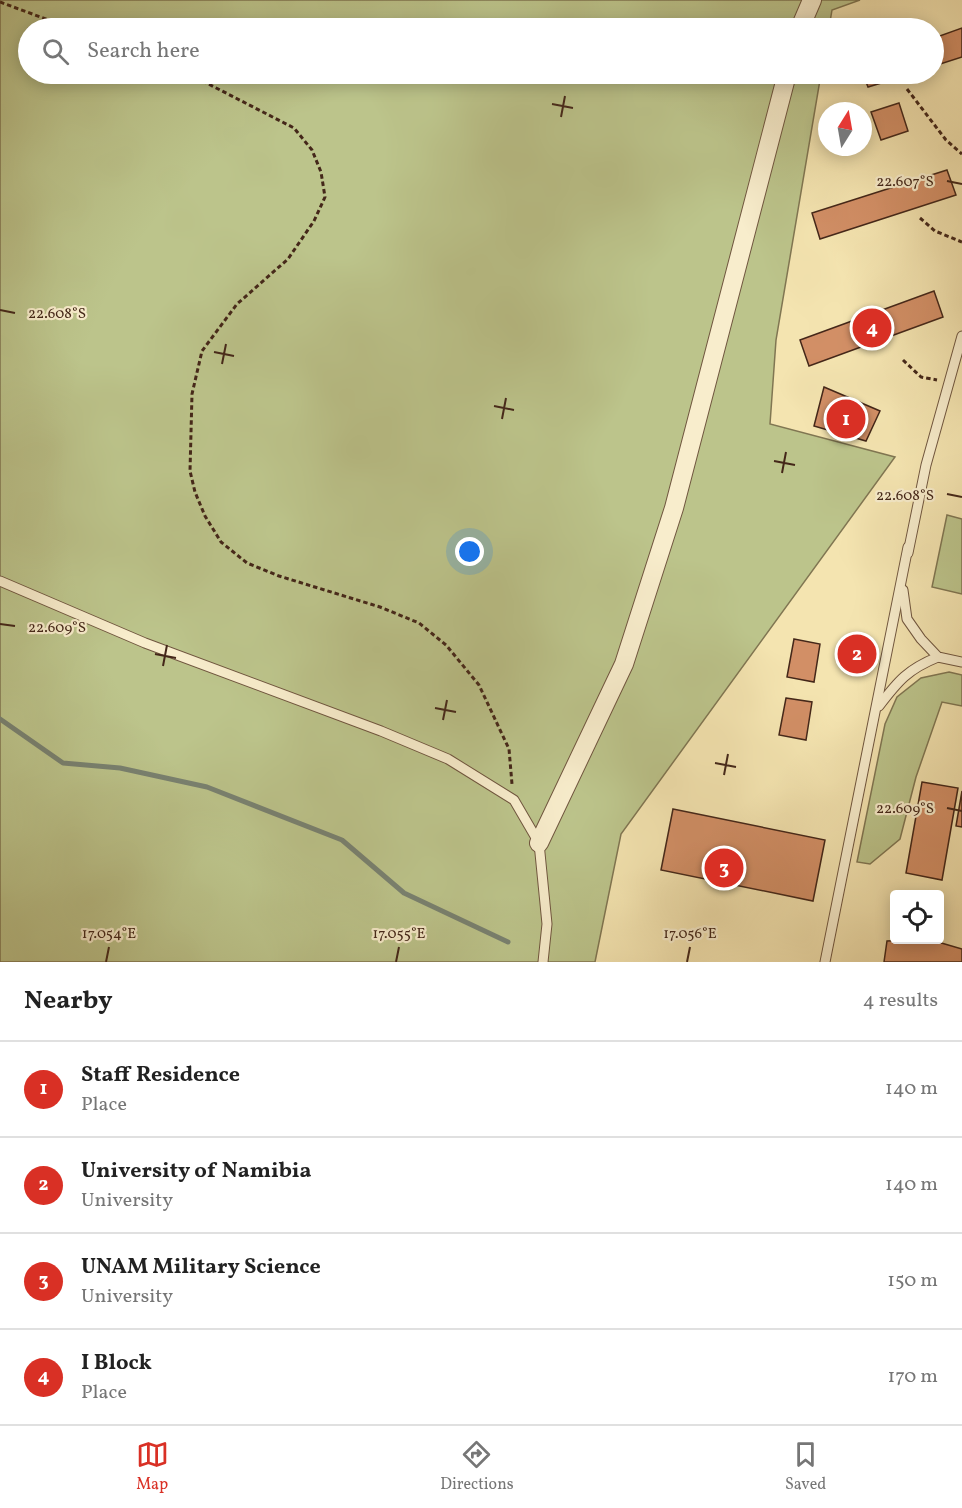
<!DOCTYPE html>
<meta charset="utf-8">
<style>
:root{--surface:#fff;--page:#f6f6f6;--text:#222;--muted:#767676;--line:#e0e0e0;--accent:#d93025}
body{margin:0;font-family:Vollkorn,serif;background:var(--page);color:var(--text)}
.controls{position:absolute;right:18px;bottom:18px;display:grid;overflow:hidden;border-radius:6px;box-shadow:0 3px 15px #0003}
.controls button{width:54px;height:54px;display:grid;place-items:center;padding:0;border:0;border-bottom:2px solid var(--line);background:var(--surface);color:var(--text);font:30px sans-serif}
.compass{position:absolute;left:818px;top:102px;width:54px;height:54px;border-radius:50%;background:var(--surface);box-shadow:0 3px 15px #0003;rotate:11deg}
.you{position:absolute;left:470px;top:552px;width:21px;height:21px;margin:-15px;border:4px solid #fff;border-radius:50%;background:#1a73e8;box-shadow:0 0 0 9px #1a73e833}
.badge{display:grid;place-items:center;width:39px;height:39px;border-radius:50%;background:var(--accent);color:#fff;font-size:20px;font-weight:700}
.pin{position:absolute;translate:-50% -50%;border:3px solid #fff;box-shadow:0 2px 6px #0006}
.list{margin:0;padding:0;list-style:none}
h2{display:flex;justify-content:space-between;align-items:center;height:78px;margin:0;padding:0 24px;font-size:26px}
h2 small{font-size:20px;font-weight:400;color:var(--muted)}
.list li{display:grid;grid-template-columns:39px 1fr auto;gap:18px;align-items:center;box-sizing:border-box;height:96px;padding:0 24px;border-top:2px solid var(--line)}
.list b{display:block;font-size:22px;white-space:nowrap}
.list p{margin:0;font-size:20px;white-space:nowrap;color:var(--muted)}
.list em{font-size:20px;font-style:normal;color:var(--muted)}
.icon{flex:none;width:33px;height:33px;fill:none;stroke:currentColor;stroke-width:2;stroke-linecap:round;stroke-linejoin:round}
.map{position:relative;flex:none;width:962px;height:962px;overflow:hidden}
.search{position:absolute;background:var(--surface);box-shadow:0 3px 15px #0003;left:18px;right:18px;top:18px;height:66px;display:flex;align-items:center;gap:15px;box-sizing:border-box;padding:0 21px;border-radius:33px;color:var(--muted);font-size:22px}
.sheet{height:462px;background:var(--surface)}
nav{display:flex;justify-content:space-around;align-items:center;box-sizing:border-box;height:84px;border-top:2px solid var(--line);background:var(--surface);font-size:16px;color:var(--muted)}
nav a{display:grid;justify-items:center;gap:3px}
nav .on{color:var(--accent)}
.map>svg:first-child{display:block}
.green{fill:#bcc48b;stroke:#807652;stroke-width:1.5}
.lines{fill:none;stroke-linecap:round;stroke-linejoin:round}
.stream{stroke:#798271;stroke-width:5}
.building{fill:#d28f66;stroke:#442719;stroke-width:1.5}
.lane-casing{stroke:#70563f;stroke-width:11}
.street-casing{stroke:#70563f;stroke-width:20}
.path{stroke:#442719;stroke-width:3;stroke-dasharray:4.5 3;stroke-linecap:butt}
.lane{stroke:#f8edcc;stroke-width:9}
.street{stroke:#f8edcc;stroke-width:18}
.ticks{fill:none;stroke:#442719;stroke-width:2}
.ticks-label{font-size:15px;text-anchor:middle;fill:#442719;stroke:#f8edcc;stroke-width:4.5;stroke-linejoin:round;paint-order:stroke}
</style>
<div class="map">
<svg width="962" height="962" viewBox="0 0 962 962">
<rect width="100%" height="100%" fill="#f4e4b0"/>
<filter id="stains"><feTurbulence type="fractalNoise" baseFrequency=".00333" numOctaves="4"/><feColorMatrix values="0 0 0 0 .2 0 0 0 0 .09 0 0 0 0 .02 0 0 0 .5 -.17"/></filter>
<radialGradient id="worn" r=".72"><stop offset=".6" stop-color="#630" stop-opacity="0"/><stop offset="1" stop-color="#630" stop-opacity=".3"/></radialGradient>
<g class="green">
<polygon points="0,0 860,0 832,10 829,28 28,28 28,74 821,74 776,340 770,424 895,457 621,834 595,962 0,962"/>
<polygon points="947,515 962,519 962,594 932,587"/>
<polygon points="949,672 962,675 962,706 942,702 916,777 900,839 870,864 857,862 885,724 897,697 921,678"/>
</g>
<g class="lines">
<polyline class="stream" points="0,719 63,763 120,768 207,787 342,840 404,893 508,942"/>
</g>
<g class="building">
<polygon points="962,28 962,57 934,66 934,38"/>
<polygon points="863,74 911,74 868,87"/>
<polygon points="899,103 908,131 881,140 871,112"/>
<polygon points="947,170 956,195 820,239 812,213"/>
<polygon points="934,291 943,317 809,366 800,340"/>
<polygon points="824,387 880,411 866,441 814,426"/>
<polygon points="794,639 820,644 814,682 787,677"/>
<polygon points="786,698 812,702 806,740 779,735"/>
<polygon points="922,782 958,788 942,880 906,873"/>
<polygon points="962,791 962,827 956,826"/>
<polygon points="673,809 825,840 813,901 661,870"/>
<polygon points="911,940 938,942 962,949 962,962 884,962 887,941"/>
</g>
<g class="lines">
<g class="lane-casing">
<g id="lane">
<polyline points="908,553 926,465 962,336"/>
<polyline points="0,581 145,643 381,731 448,759 514,800 539,843 547,924 543,962"/>
<polyline points="903,590 907,619 921,639 938,657 962,662"/>
<path d="M879,706c19,-25 29,-37 59,-49"/>
<polyline points="825,962 908,547"/>
</g>
</g>
<g class="street-casing">
<g id="street">
<polyline points="800,28 812,0"/>
<polyline points="539,843 624,664 674,508 787,74"/>
</g>
</g>
<g class="path">
<polyline points="0,2 70,28"/>
<polyline points="189,74 294,128 312,150 321,172 325,197 314,221 288,259 237,304 202,351 192,394 190,471 195,492 205,516 221,542 247,563 279,576 380,607 419,623 446,645 479,685 509,749 512,784"/>
<polyline points="907,89 946,140 962,154"/>
<polyline points="920,218 935,231 962,242"/>
<polyline points="903,360 921,377 937,380"/>
</g>
<use href="#lane" class="lane"/>
<use href="#street" class="street"/>
</g>
<path class="ticks" d="M552,104l21,4M561,117l4,-21M947,181l15,3M0,310l15,3M214,352l20,4M222,364l4,-20M494,406l20,4M502,419l4,-21M774,461l21,4M782,473l4,-21M947,494l15,3M0,624l15,2M155,654l21,4M163,666l4,-21M435,708l21,4M443,720l4,-20M715,763l21,4M724,775l4,-21M947,808l15,3M106,962l3,-15M396,962l3,-15M687,962l3,-15"/>
<g class="ticks-label">
<text x="905" y="186">22.607°S</text>
<text x="57" y="318">22.608°S</text>
<text x="905" y="500">22.608°S</text>
<text x="57" y="632">22.609°S</text>
<text x="905" y="813">22.609°S</text>
<text x="109" y="938">17.054°E</text>
<text x="399" y="938">17.055°E</text>
<text x="690" y="938">17.056°E</text>
</g>
<rect width="100%" height="100%" filter="url(#stains)"/>
<rect width="100%" height="100%" fill="url(#worn)"/>
</svg>
<div class="controls">
<button><svg class="icon" aria-label="locate" viewBox="0 0 24 24"><circle cx="12" cy="12" r="6"/><path d="M12 2v4M12 18v4M2 12h4M18 12h4"/></svg></button>
</div>
<svg class="compass" viewBox="-18 -18 36 36"><path d="M0-13l5 13h-10z" fill="#e53935"/><path d="M0 13l5-13h-10z" fill="#767676"/></svg>
<div class="you"></div>
<div class="pin badge" style="left:846px;top:419px">1</div>
<div class="pin badge" style="left:857px;top:654px">2</div>
<div class="pin badge" style="left:724px;top:868px">3</div>
<div class="pin badge" style="left:872px;top:328px">4</div>
<div class="search"><svg class="icon" aria-label="search" viewBox="0 0 24 24"><circle cx="10" cy="10" r="6"/><path d="M15 15l6 6"/></svg>Search here</div>
</div>
<section class="sheet">
<h2>Nearby<small>4 results</small></h2>
<ul class="list">
<li><span class="badge">1</span><div><b>Staff Residence</b><p>Place</p></div><em>140 m</em></li>
<li><span class="badge">2</span><div><b>University of Namibia</b><p>University</p></div><em>140 m</em></li>
<li><span class="badge">3</span><div><b>UNAM Military Science</b><p>University</p></div><em>150 m</em></li>
<li><span class="badge">4</span><div><b>I Block</b><p>Place</p></div><em>170 m</em></li>
</ul>
</section>
<nav>
<a class="on"><svg class="icon" aria-label="map" viewBox="0 0 24 24"><path d="M3 6l6-2 6 2 6-2v14l-6 2-6-2-6 2zM9 4v14M15 6v14"/></svg>Map</a>
<a><svg class="icon" aria-label="directions" viewBox="0 0 24 24"><path d="M12 3l9 9-9 9-9-9zM9 14v-3h6M13 9l2 2-2 2"/></svg>Directions</a>
<a><svg class="icon" aria-label="saved" viewBox="0 0 24 24"><path d="M7 4h10v16l-5-4-5 4z"/></svg>Saved</a>
</nav>
